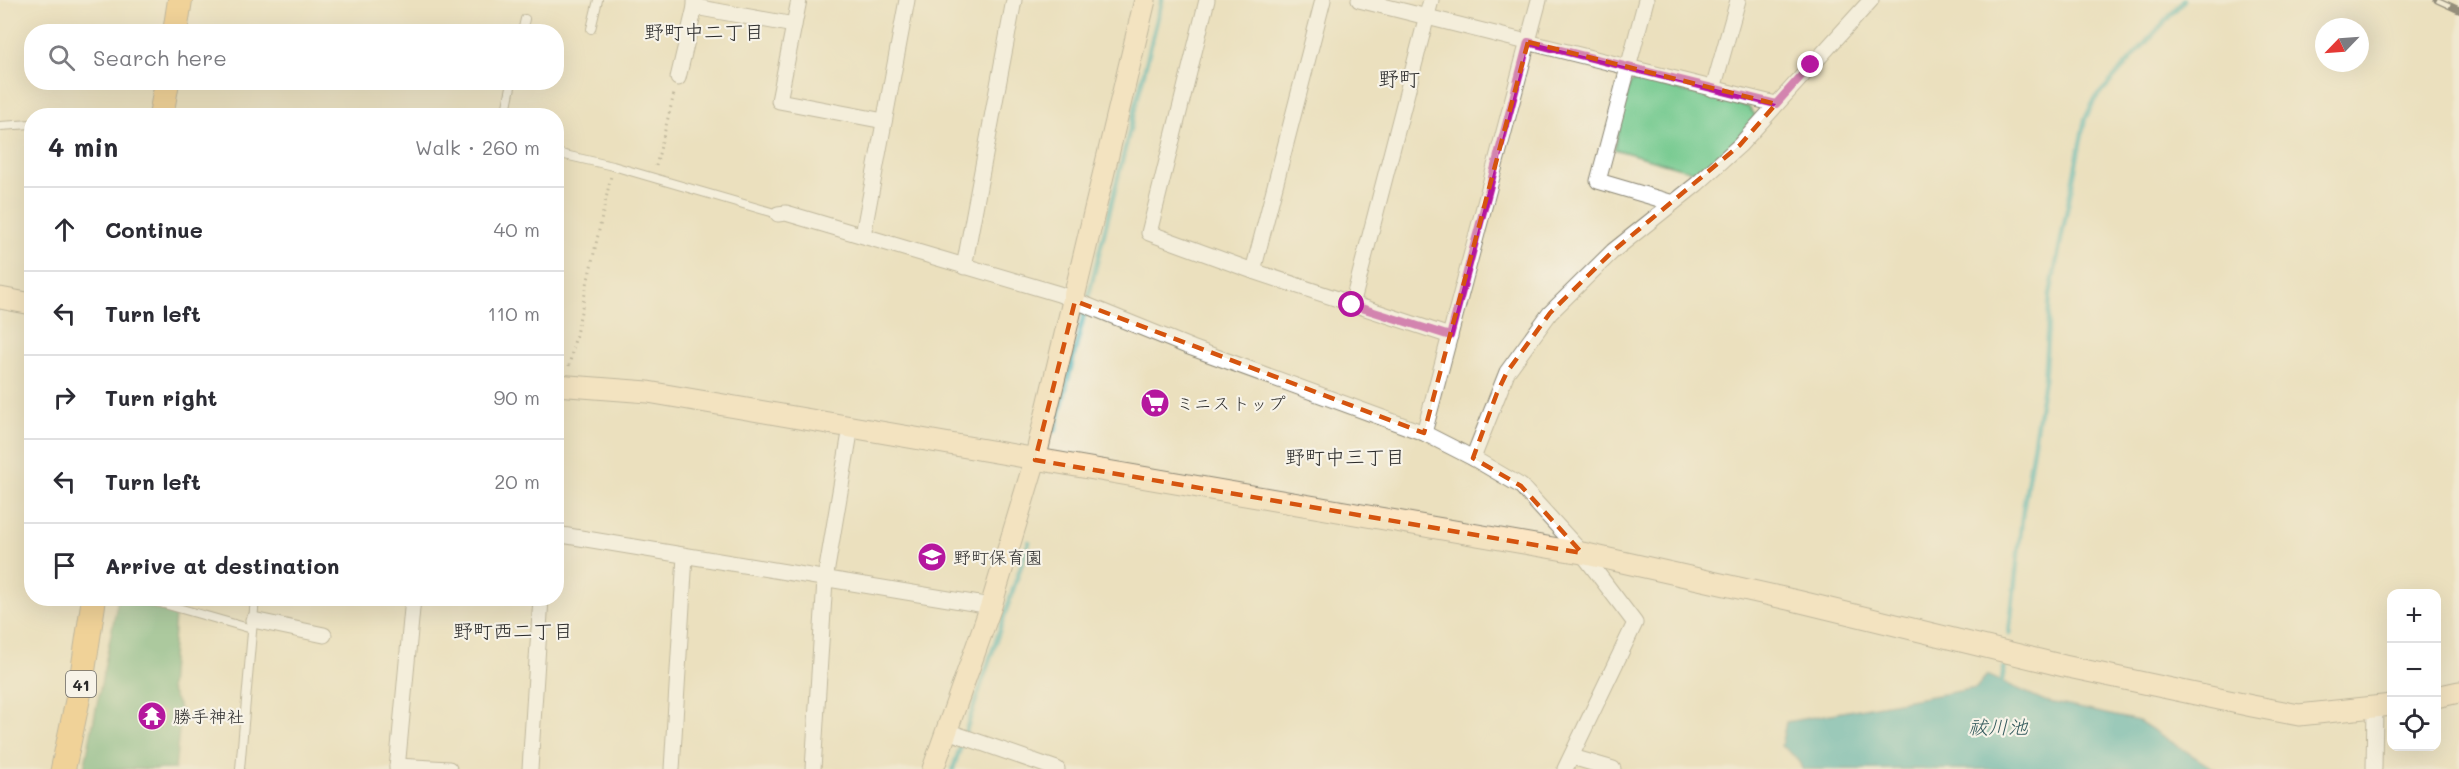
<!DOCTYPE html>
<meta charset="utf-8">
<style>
:root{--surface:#fff;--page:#f7f7f7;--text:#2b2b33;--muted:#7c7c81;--line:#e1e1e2}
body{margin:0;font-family:Mali,"Klee One",sans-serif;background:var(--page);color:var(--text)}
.controls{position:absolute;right:18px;bottom:18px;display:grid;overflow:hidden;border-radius:12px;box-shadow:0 6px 24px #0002}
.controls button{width:54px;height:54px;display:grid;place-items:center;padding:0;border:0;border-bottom:2px solid var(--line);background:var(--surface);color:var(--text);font:30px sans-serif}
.compass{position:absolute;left:2315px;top:18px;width:54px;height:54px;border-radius:50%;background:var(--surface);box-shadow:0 6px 24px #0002;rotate:245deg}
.stop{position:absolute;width:18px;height:18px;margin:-14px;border:4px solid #b5179e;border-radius:50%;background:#fff}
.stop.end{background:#b5179e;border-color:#fff;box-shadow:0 2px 6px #0008}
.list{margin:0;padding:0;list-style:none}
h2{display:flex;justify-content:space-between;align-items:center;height:78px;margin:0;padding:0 24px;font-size:26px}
h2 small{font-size:20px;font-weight:400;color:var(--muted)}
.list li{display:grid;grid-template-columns:39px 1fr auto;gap:18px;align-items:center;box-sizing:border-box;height:84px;padding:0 24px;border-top:2px solid var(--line)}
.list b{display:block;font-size:22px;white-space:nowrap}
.list em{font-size:20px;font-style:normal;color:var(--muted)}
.icon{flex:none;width:33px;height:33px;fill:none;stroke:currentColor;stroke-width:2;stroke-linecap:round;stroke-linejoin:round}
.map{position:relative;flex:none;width:2459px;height:769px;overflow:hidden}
.search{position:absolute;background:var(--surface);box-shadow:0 6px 24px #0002;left:24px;top:24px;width:540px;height:66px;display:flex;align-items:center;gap:15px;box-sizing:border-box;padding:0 21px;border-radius:24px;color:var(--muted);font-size:22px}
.panel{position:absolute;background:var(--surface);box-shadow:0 6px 24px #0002;left:24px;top:108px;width:540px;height:498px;border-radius:24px}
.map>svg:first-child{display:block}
.green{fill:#73c98e;stroke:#4f7a5c;stroke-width:1.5}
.forest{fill:#5ead79;stroke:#446c52;stroke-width:1.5}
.water{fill:#3badb4;stroke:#336c70;stroke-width:1.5}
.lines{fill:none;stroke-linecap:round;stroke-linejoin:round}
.stream{stroke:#3badb4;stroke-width:5}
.building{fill:#c39e79}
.lane-casing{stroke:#8b8674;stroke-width:10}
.street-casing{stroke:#8b8674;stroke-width:17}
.secondary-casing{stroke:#8b8674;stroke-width:23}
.primary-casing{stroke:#8b8674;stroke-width:26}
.path{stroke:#8b8674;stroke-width:3;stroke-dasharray:1.5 4.5;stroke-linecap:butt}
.lane{stroke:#fff;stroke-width:8}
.street{stroke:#fff;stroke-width:15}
.secondary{stroke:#fce6c4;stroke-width:21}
.primary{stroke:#f7c06c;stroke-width:24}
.rail-casing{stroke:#2b2b2b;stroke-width:7}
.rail{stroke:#f7f3e8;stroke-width:4.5;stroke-dasharray:14;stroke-linecap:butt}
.route{stroke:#b5179e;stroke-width:8}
.marked{fill:none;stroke:#d5540f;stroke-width:4.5;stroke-dasharray:12 8;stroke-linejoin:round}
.labels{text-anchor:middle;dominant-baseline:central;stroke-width:4.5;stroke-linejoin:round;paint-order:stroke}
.shield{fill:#f7f3e8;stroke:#686764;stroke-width:1.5}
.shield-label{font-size:16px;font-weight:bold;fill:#2b2b2b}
.poi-label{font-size:18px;fill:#2b2b2b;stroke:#f7f3e8;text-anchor:start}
.neighbourhood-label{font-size:20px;fill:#2b2b2b;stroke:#f7f3e8}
.water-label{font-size:20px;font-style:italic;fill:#31585b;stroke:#f7f3e8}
.quarter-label{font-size:21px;fill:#2b2b2b;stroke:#f7f3e8}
</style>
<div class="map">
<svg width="2459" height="769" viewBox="0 0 2459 769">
<rect width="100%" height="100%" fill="#f7f3e8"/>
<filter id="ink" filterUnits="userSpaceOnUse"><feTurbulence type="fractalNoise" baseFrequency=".0167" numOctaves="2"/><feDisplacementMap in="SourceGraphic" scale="12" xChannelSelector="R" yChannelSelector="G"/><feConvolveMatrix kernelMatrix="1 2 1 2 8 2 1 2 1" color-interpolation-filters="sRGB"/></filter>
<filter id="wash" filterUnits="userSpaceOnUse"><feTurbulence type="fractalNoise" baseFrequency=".008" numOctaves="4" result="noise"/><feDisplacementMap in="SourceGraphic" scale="24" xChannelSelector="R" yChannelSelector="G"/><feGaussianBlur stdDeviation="1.35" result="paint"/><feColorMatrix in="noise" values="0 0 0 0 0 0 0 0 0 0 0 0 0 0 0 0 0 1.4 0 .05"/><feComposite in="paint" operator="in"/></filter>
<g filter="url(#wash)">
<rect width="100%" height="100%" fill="#ebe0be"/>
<polygon class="green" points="1638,80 1749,107 1757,118 1733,145 1695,172 1614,149 1630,83"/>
<polygon class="forest" points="118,599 175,614 170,689 181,711 175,769 84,769"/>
<polygon class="water" points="1987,675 2045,701 2139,721 2214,769 1802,769 1798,759 1781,746 1786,722 1976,688"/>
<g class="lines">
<g class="stream">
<polyline points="1055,431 1162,0"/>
<polyline points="2009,634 2023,510 2044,380 2050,295 2085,119 2095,99 2184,0"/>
<polyline points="2002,680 2004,668"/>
<polyline points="953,769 1029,542"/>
</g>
</g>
<g id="blocks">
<polygon class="building" points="150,709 165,712 162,727 147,723"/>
</g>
</g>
<g filter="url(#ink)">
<use href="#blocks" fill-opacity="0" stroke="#8b8674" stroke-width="1.5"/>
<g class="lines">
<g class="lane-casing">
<g id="lane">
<polyline points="591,29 598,0"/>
<polyline points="522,32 525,19"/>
<polyline points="505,116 512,82"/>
<polyline points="0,126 32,124"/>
<polyline points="556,153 613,166 778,214"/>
<polyline points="143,598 252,629"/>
<polyline points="240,769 255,598"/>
</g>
</g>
<g class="street-casing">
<g id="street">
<polyline points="695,0 695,7 794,25 799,0"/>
<polyline points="1207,0 1149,233 1253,271 1450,336"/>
<polyline points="1359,0 1776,104"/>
<polyline points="1646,0 1598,181 1673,203"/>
<polyline points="794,25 779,101 884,121"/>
<polyline points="678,78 695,7"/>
<polyline points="1713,89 1738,0"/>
<polyline points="778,214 786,213 1059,294 1192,348 1424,433 1473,458 1521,486 1582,553 1635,623 1565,769"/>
<polyline points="863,235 907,0"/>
<polyline points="964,267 1014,0"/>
<polyline points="1253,271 1323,0"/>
<polyline points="1352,305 1431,0"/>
<polyline points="1424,433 1539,0"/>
<polyline points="1473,458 1507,372 1550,313 1613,251 1697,184 1740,145 1871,0"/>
<polyline points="556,534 991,606"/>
<polyline points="253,620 324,635"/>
<polyline points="947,731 1057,769"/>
<polyline points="1572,757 1613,769"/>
<polyline points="397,766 449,769"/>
<polyline points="397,769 413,598"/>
<polyline points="530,769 541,598"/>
<polyline points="672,769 685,556"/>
<polyline points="813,769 825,580 851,427"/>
<polyline points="2374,769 2375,708"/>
</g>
</g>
<g class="secondary-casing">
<g id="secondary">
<polyline points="0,298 32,304"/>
<polyline points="556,385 648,392 1582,553 1797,601 2064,666 2252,706 2299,715 2392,705"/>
<polyline points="2436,697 2459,692"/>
<polyline points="933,769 991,606 1035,460 1145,0"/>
</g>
</g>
<g class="primary-casing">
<g id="primary">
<polyline points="175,32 180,0"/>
<polyline points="161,116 167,82"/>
<polyline points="63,769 81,684 94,598"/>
</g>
</g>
<g class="path">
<polyline points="656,166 674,94"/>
<polyline points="569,366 611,176"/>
</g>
<use href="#lane" class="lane"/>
<use href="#street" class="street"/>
<use href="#secondary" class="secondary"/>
<use href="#primary" class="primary"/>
<g class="rail-casing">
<polyline id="rail" points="2437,0 2459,10"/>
</g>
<use href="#rail" class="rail"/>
</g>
</g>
<g class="lines" filter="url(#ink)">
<polyline class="route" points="1352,305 1450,336 1528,42 1776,104 1811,65"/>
</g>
<path d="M0 0H2459V769H0ZM1528,42l248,62 -36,41 -127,106 -63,62 -43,59 -10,21 -24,65 48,28 61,67 -547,-93 40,-159 349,132z" fill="#ebe0be" fill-opacity=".55" fill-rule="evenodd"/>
<path class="marked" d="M1528,42l248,62 -36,41 -127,106 -63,62 -43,59 -10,21 -24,65 48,28 61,67 -547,-93 40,-159 349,132z"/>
<defs>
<g id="supermarket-disc" transform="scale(1.5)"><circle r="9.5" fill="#b5179e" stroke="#f7f3e8"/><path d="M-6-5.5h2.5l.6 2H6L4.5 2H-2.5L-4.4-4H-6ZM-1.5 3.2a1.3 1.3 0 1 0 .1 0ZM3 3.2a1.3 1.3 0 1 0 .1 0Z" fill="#fff"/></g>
<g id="school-disc" transform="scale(1.5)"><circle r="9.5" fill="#b5179e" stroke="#f7f3e8"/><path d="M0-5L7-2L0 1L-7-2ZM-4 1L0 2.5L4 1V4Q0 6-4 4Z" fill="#fff"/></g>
<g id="temple-disc" transform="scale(1.5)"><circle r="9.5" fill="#b5179e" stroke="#f7f3e8"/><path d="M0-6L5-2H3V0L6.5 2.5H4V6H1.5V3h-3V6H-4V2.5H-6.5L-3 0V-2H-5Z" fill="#fff"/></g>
</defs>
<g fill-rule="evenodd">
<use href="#supermarket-disc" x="1155" y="403"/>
<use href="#school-disc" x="932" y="557"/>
<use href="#temple-disc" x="152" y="716"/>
</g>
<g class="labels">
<rect class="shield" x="66" y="671" width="30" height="26" rx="4.5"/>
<g class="shield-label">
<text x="81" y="684">41</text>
</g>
<g class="poi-label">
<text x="1176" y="403">ミニストップ</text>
<text x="953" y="557">野町保育園</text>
<text x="173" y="716">勝手神社</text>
</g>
<g class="neighbourhood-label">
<text x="704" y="31">野町中二丁目</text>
<text x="1345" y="456">野町中三丁目</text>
<text x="513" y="630">野町西二丁目</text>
</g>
<g class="water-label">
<text x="1998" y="726">祓川池</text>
</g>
<g class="quarter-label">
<text x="1399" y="77">野町</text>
</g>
</g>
</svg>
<div class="controls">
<button>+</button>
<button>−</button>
<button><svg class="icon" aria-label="locate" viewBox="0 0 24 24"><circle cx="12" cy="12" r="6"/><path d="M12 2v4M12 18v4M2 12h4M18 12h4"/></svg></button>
</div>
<svg class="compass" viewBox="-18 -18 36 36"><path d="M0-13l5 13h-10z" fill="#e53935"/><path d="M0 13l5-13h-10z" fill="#7c7c81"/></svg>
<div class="stop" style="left:1352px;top:305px"></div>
<div class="stop end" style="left:1811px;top:65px"></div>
<div class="search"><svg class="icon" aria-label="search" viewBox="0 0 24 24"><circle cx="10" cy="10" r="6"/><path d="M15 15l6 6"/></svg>Search here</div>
<section class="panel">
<h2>4 min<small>Walk · 260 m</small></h2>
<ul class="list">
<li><svg class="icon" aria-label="ahead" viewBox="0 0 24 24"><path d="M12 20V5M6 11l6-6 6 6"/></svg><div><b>Continue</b></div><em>40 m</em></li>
<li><svg class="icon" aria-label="left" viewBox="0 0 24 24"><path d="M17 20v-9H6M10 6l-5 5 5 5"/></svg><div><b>Turn left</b></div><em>110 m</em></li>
<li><svg class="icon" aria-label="right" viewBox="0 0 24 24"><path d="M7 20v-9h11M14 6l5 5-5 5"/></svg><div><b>Turn right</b></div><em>90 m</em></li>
<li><svg class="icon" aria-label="left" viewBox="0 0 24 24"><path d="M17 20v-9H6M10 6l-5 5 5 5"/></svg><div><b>Turn left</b></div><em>20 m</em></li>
<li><svg class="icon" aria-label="arrive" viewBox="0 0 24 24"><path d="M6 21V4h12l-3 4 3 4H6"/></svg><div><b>Arrive at destination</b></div></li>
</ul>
</section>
</div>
